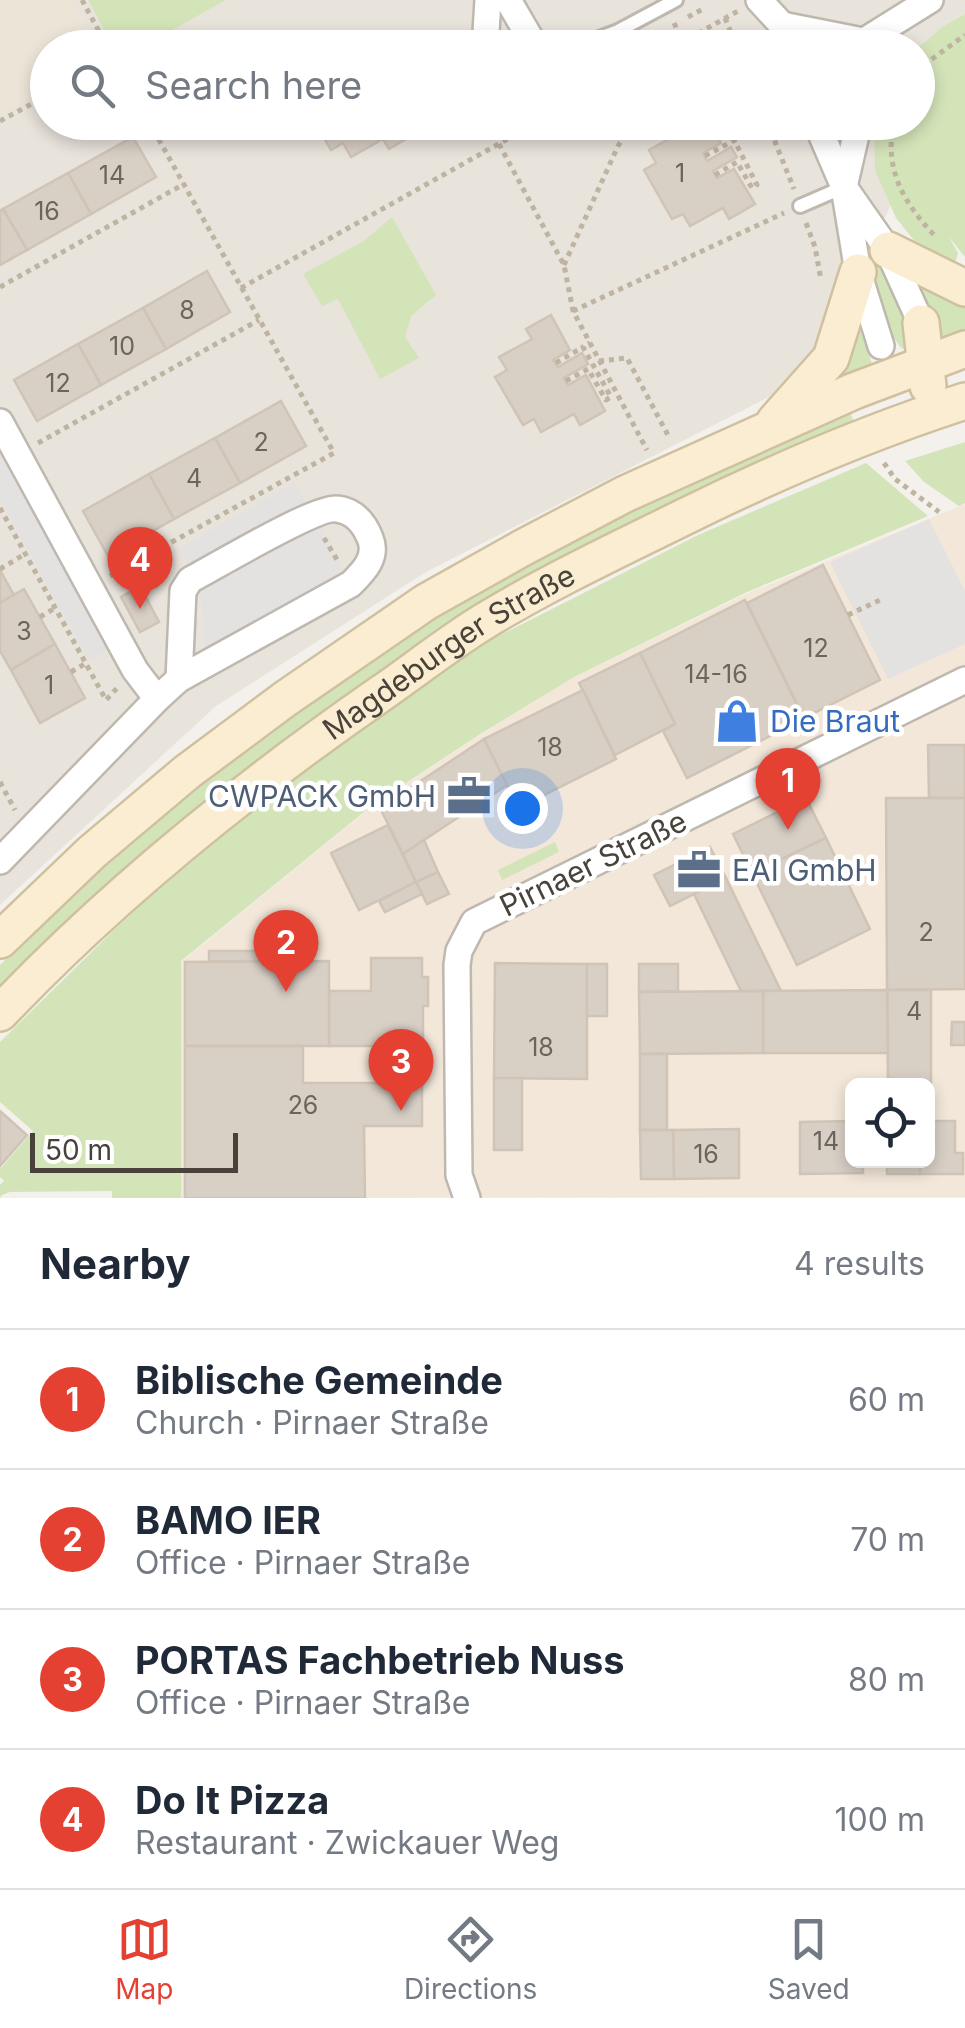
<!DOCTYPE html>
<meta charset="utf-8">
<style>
:root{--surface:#fff;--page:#f6f6f7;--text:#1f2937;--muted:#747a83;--line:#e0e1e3;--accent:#e44133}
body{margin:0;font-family:Inter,sans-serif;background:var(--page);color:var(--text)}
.controls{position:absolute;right:30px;bottom:30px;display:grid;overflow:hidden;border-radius:15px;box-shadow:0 5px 15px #0003}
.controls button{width:90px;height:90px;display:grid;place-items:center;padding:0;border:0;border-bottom:2px solid var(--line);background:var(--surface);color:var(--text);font:50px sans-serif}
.scale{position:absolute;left:30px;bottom:25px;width:208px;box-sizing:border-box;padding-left:10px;border:5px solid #48423a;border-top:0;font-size:28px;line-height:35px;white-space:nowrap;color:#48423a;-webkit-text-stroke:8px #fff;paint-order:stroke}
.you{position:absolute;left:522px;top:808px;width:35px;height:35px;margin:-25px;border:8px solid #fff;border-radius:50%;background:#1a73e8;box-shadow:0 0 0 15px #1a73e833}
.badge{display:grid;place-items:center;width:65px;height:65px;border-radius:50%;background:var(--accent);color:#fff;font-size:32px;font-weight:700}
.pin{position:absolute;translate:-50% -82px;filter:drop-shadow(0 2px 5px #0008)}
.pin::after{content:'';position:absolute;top:52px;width:35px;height:30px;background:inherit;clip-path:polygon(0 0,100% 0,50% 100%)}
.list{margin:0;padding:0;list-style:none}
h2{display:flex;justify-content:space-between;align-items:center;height:130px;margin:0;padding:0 40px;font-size:42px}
h2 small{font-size:32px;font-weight:400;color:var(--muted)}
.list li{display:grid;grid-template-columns:65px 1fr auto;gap:30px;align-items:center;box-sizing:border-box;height:140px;padding:0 40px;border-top:2px solid var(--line)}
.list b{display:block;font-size:38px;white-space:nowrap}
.list p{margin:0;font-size:32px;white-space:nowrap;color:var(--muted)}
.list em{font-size:32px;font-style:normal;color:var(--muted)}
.icon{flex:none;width:55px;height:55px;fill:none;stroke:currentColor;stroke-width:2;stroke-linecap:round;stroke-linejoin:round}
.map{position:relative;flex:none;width:965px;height:1198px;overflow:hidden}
.search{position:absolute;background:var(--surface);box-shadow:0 5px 15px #0003;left:30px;right:30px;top:30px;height:110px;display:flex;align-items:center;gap:25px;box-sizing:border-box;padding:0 35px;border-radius:55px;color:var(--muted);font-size:38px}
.sheet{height:690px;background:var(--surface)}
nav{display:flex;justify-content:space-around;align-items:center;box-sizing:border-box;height:140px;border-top:2px solid var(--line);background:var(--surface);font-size:28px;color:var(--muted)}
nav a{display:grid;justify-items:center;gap:5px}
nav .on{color:var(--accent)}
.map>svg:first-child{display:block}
.residential{fill:#e8e3db;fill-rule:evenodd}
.commercial{fill:#f3e7da;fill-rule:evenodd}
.education{fill:#ece5d7}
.green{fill:#d4e4b9}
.parking{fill:#e4e2e0}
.building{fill:#d8cfc5;stroke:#cfc4b6;stroke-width:2.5}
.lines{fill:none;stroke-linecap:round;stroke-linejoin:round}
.lane-casing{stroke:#bfb8af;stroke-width:18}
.street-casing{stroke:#bfb8af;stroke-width:30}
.secondary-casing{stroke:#cfc0a0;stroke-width:40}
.path{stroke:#bfb3a2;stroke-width:5;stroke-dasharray:5 5;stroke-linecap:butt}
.lane{stroke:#fff;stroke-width:12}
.street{stroke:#fff;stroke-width:25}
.secondary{stroke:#faedd1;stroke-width:35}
.labels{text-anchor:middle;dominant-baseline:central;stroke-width:9;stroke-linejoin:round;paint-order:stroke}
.number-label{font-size:25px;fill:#6c655d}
.street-label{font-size:30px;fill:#48423a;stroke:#fff}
.shop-label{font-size:30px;fill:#366cbe;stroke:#fff;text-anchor:start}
.service-label{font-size:30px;fill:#4e5e75;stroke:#fff;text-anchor:end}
</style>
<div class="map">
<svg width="965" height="1198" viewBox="0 0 965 1198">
<rect width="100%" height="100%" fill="#f4f1ec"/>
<path class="residential" d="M0,0h965v54l-159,324 -380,194 -210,134 -216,199zM48,48h870v74h-870z"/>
<path class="commercial" d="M965,504v693l-784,1v-236l194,-158 108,-71 91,-56 172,-83zM852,1086h76v74h-76z"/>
<polygon class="education" points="0,0 72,0 98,47 48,48 47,88 0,115"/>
<g class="green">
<polygon points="88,0 226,0 142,47 114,48"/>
<polygon points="965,14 965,257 949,237 958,253 953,271 920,248 896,218 875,170 874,123 918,122 918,48 941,28"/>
<polygon points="392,217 436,295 411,316 405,337 419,358 380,379 338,299 322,306 303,274 364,241"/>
<polygon points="865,229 910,323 913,344 902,349 890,333 858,231"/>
<polygon points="916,279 965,301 965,330 941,338"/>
<polygon points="854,314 873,366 826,386"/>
<polygon points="850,412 854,422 746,467 623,526 460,615 269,754 0,996 0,965 46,919 153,823 258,738 393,645 499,582 643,506"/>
<polygon points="965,442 965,503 959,506 924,482 905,461"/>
<polygon points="866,463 928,516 745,593 574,677 482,733 374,804 181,961 181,1198 112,1198 112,1191 10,1192 2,1195 0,1198 0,1185 4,1181 0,1177 0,1169 33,1131 0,1102 0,1042 116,928 266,791 473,649 698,535"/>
<polygon points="555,842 559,852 502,880 498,870"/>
</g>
<g class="parking">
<polygon points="0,453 109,649 89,661 0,500"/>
<polygon points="295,482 346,574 206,651 200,588 178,549"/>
<polygon points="929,519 965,591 965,644 888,679 830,562"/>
</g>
<g class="building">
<polygon points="315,122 408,122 414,134 389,149 383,139 351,157 343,143 331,150"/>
<polygon points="676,122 709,122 721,143 703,153 707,161 731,147 737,157 713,171 717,178 734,169 755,204 729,219 723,208 690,226 683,214 672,219 644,170 656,163 649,150 681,132"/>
<polygon points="133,137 156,177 91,214 68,173"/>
<polygon points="68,173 91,214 27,250 3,209"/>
<polygon points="3,209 27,250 0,265 0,211"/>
<polygon points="207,271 230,312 166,349 143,308"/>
<polygon points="143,308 166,349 101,385 78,344"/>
<polygon points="551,315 570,350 553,360 558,367 582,353 588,364 564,378 568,385 586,375 605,411 580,425 574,414 541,432 534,419 523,425 495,377 507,370 499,357 532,339 526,329"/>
<polygon points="78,344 101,385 37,421 14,380"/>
<polygon points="281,401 306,446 240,483 215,438"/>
<polygon points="215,438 240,483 174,519 149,474"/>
<polygon points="149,474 174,519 108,556 83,511"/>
<polygon points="823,565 880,680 804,718 747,603"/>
<polygon points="0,570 14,595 0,603"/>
<polygon points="140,586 159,622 140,632 121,597"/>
<polygon points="24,589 55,644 11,670 0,651 0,603"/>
<polygon points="745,600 804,719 687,778 663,731 675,724 640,653"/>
<polygon points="55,644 85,698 40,723 11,670"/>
<polygon points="640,653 675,724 615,755 579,683"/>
<polygon points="583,690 616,759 518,808 484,739"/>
<polygon points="484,739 507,785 403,854 380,808"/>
<polygon points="928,745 965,745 965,798 929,798"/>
<polygon points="806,798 826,838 752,873 733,834"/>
<polygon points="886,798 965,798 965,989 887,990"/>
<polygon points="388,825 416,882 359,910 331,853"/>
<polygon points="826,838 870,929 797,965 752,873"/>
<polygon points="424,840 438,872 416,882 403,854"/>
<polygon points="710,847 726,878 670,906 654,875"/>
<polygon points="438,872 449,894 427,904 416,882"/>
<polygon points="726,878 781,991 741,991 694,894"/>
<polygon points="416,882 422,894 385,912 379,901"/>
<polygon points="209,951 279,951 280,962 209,961"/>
<polygon points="371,958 422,958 422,977 428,977 428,1006 423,1006 423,1046 329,1046 329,991 371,991"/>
<polygon points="329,961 329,1046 185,1046 185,962"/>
<polygon points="495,963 587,964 587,1079 494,1078"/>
<rect x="587" y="964" width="20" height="52"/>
<polygon points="639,964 678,964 678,991 639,992"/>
<polygon points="887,990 931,990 931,1084 888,1083"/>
<polygon points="887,990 888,1053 763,1053 763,991"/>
<polygon points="763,991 763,1053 640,1054 639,992"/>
<polygon points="952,1022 965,1022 965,1045 951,1045"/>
<polygon points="185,1046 303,1046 303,1083 422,1083 422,1126 364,1126 365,1198 185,1198"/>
<rect x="640" y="1054" width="27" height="76"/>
<rect x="494" y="1078" width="28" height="72"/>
<polygon points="0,1111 27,1135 0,1166"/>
<polygon points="852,1121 852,1160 863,1160 863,1173 800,1174 800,1122"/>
<polygon points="928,1121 955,1121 955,1153 963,1153 963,1174 920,1174 920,1160 928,1160"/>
<polygon points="739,1129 739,1178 674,1179 673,1130"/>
<polygon points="640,1130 673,1130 674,1179 641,1179"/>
<rect x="887" y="1160" width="33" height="14"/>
</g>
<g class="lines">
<g class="lane-casing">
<g id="lane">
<polyline points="573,48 618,31 676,0"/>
<polyline points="800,206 844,187"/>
</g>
</g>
<g class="street-casing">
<g id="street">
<polyline points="508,0 536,48"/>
<polyline points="759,0 782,25 793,48"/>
<polyline points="782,25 863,41"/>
<polyline points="485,48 488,0"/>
<polyline points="853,48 930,0"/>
<polyline points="816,122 844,187 888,250 921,323"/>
<polyline points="859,122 844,187 858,272 881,346"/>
<polyline points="0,422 135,670 157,699"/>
<path d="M0,861l157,-162 22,-20 172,-95c13,-13 27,-27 19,-46 -6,-15 -16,-27 -33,-29 -21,-3 -122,58 -147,71l-7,11 -4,88"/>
<polyline points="467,1198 459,1175 457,965 459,951 474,922 965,680"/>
</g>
</g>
<g class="secondary-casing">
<g id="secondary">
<polyline points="888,250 965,288"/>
<polyline points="921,323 928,386"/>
<polyline points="775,421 831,358 858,272"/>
<polyline points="0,940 92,852 187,772 285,699 426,602 524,547 625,494 854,391 965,349"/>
<path id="s1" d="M0,1013c116,-122 246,-226 383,-321 33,-23 66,-49 100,-70 64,-39 134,-72 201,-105 91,-45 185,-85 281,-116"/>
</g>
</g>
<g class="path">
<polyline points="82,0 108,48"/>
<polyline points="688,17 703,9"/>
<polyline points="725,18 737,47"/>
<polyline points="674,23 686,48"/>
<polyline points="435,48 463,33"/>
<polyline points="672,48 738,11"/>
<polyline points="739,48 760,36"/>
<polyline points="918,73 921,67 965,35"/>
<polyline points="0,121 48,95"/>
<polyline points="413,122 415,127 421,122"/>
<polyline points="767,122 794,189"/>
<path d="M894,122c-11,48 11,83 43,116"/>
<polyline points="499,144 564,265 573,311 647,450"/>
<polyline points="705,156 767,123"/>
<polyline points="715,175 737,162 752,188 757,185 725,122"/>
<polyline points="806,223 815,247 821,280"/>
<polyline points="564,265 618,146 633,122"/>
<polyline points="0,287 184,184"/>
<polyline points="241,288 538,122"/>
<polyline points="573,311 784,213"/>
<polyline points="599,361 627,358 670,439"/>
<polyline points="556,363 583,347"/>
<polyline points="566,381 588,369 606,400 611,397 583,347 590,343"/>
<polyline points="38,443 259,320"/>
<polyline points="884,463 895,479 939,512"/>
<polyline points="0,508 106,700 118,687"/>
<polyline points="324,538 339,563"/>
<polyline points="0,569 25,554"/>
<polyline points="110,576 334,453 149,122"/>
<polyline points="848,615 880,600"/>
<polyline points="40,617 55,608"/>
<polyline points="71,672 86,663"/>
<polyline points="0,782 15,810"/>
</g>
<use href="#lane" class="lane"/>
<use href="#street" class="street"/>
<use href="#secondary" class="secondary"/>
</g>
<defs>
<g id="shop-bare" transform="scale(3.45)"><path d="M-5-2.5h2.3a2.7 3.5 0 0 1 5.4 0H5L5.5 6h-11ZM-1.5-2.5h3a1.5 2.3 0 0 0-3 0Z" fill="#3f7fe0" stroke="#fff" stroke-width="2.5" paint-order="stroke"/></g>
<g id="office-bare" transform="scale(3.45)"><path d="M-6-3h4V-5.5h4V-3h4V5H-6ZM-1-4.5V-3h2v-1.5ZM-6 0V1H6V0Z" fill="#5c6f8a" stroke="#fff" stroke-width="2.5" paint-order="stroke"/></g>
</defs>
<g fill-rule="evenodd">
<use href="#shop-bare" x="737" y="721"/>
<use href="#office-bare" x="469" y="796"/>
<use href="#office-bare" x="699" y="870"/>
</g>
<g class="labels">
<g class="number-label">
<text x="680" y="173">1</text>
<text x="112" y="175">14</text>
<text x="47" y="211">16</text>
<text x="187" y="310">8</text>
<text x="122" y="346">10</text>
<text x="58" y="383">12</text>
<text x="261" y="442">2</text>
<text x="194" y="478">4</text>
<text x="24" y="631">3</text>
<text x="816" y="648">12</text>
<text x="716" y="674">14-16</text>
<text x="49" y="685">1</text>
<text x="550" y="747">18</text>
<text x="926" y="932">2</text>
<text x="914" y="1011">4</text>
<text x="541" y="1047">18</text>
<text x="303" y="1105">26</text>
<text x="826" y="1141">14</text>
<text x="706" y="1154">16</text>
</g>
<g class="street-label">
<text stroke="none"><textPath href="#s1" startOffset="578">Magdeburger Straße</textPath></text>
<text transform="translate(593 863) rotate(-26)">Pirnaer Straße</text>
</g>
<g class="shop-label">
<text x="770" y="721">Die Braut</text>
</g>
<g class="service-label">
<text x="436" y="796">CWPACK GmbH</text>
<text x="732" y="870" text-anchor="start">EAI GmbH</text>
</g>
</g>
</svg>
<div class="controls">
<button><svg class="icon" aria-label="locate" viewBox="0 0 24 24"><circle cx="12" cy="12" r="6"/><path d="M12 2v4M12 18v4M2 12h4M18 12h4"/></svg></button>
</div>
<div class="scale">50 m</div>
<div class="you"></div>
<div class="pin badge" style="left:788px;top:830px">1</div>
<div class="pin badge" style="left:286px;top:992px">2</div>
<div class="pin badge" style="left:401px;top:1111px">3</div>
<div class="pin badge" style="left:140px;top:609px">4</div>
<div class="search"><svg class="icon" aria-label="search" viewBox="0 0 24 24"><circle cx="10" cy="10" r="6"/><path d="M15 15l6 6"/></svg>Search here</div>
</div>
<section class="sheet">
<h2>Nearby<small>4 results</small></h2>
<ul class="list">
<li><span class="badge">1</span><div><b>Biblische Gemeinde</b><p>Church · Pirnaer Straße</p></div><em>60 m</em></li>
<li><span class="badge">2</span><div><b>BAMO IER</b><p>Office · Pirnaer Straße</p></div><em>70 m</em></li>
<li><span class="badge">3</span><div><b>PORTAS Fachbetrieb Nuss</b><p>Office · Pirnaer Straße</p></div><em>80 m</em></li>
<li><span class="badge">4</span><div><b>Do It Pizza</b><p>Restaurant · Zwickauer Weg</p></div><em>100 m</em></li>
</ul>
</section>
<nav>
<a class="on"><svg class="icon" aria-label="map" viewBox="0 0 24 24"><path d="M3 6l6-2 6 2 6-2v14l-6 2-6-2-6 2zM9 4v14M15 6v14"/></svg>Map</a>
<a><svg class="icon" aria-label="directions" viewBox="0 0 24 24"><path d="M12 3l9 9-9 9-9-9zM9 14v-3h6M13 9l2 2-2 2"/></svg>Directions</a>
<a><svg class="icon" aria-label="saved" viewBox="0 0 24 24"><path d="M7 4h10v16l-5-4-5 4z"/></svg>Saved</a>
</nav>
